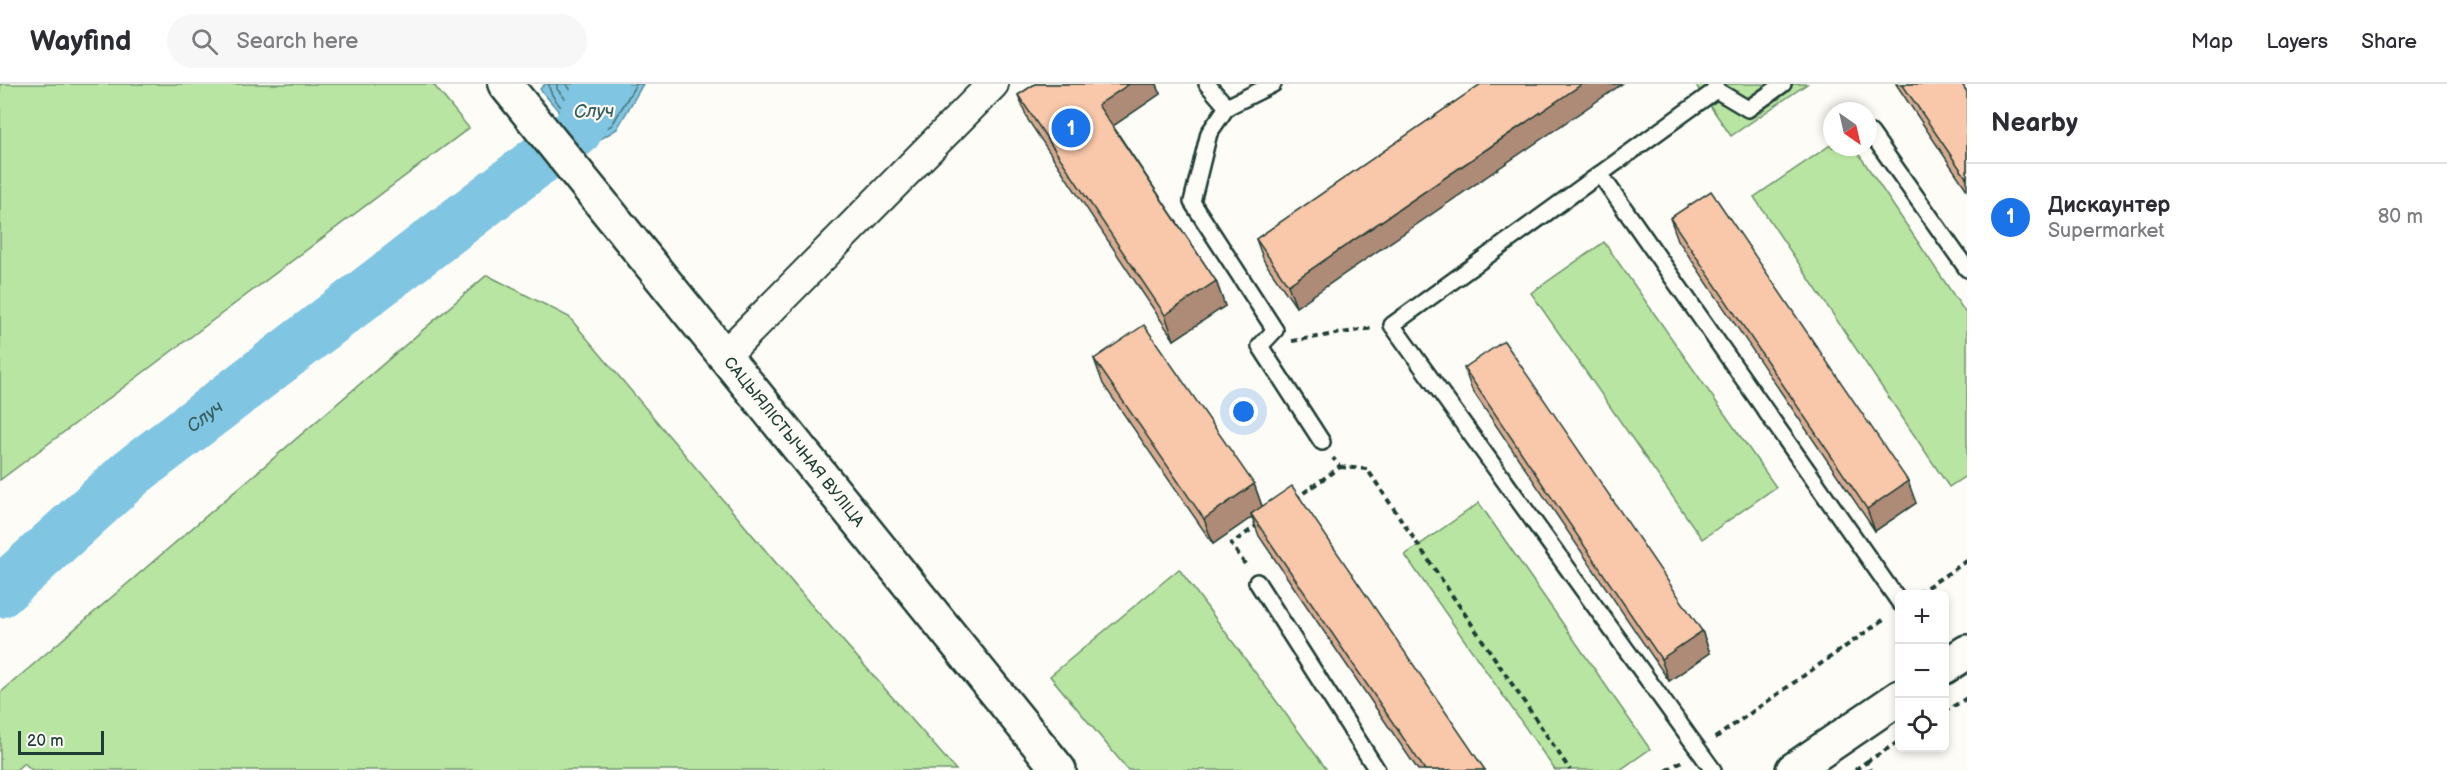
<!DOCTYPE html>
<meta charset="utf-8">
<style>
:root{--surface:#fff;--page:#f7f7f7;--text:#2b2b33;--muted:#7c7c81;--line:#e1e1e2;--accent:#1a73e8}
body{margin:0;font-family:"Balsamiq Sans",sans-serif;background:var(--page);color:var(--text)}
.controls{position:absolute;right:18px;bottom:18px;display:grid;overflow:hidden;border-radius:9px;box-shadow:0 3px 9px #0003}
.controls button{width:54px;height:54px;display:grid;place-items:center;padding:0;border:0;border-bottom:2px solid var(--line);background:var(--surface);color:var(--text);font:30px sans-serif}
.compass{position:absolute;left:1823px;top:18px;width:54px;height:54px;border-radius:50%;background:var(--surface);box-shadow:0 3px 9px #0003;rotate:146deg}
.scale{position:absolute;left:18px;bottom:15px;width:86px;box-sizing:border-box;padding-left:6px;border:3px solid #1f3d34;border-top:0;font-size:16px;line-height:21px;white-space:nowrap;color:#1f3d34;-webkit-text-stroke:4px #fdfcf7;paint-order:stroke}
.you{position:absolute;left:1244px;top:328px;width:21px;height:21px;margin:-15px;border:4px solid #fff;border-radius:50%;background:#1a73e8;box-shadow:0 0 0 9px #1a73e833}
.badge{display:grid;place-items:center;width:39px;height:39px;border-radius:50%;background:var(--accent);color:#fff;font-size:20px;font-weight:700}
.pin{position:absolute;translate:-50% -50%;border:3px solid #fff;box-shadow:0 2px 6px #0006}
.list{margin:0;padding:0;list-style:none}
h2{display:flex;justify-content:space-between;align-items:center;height:78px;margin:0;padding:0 24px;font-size:26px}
h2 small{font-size:20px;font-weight:400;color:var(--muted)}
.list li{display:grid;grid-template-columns:39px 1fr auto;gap:18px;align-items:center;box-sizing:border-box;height:108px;padding:0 24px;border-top:2px solid var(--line)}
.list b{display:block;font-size:22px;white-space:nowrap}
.list p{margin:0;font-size:20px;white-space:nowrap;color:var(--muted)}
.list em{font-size:20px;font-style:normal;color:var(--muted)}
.icon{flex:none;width:33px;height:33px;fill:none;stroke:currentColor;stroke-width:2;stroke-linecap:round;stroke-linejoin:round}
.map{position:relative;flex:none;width:1967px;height:686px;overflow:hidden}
header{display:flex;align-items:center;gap:36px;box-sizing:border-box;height:84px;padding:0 30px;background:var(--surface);border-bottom:2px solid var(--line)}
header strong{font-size:28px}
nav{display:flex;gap:33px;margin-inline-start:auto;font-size:21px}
.search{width:420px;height:54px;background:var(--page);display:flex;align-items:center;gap:15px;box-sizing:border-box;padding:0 21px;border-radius:33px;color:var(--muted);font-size:22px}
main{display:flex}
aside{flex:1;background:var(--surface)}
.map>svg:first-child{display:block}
.green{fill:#b9e5a2;stroke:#6c916b;stroke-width:1.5}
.water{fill:#80c5e1;stroke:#598f9c;stroke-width:1.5}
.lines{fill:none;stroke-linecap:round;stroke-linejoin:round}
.shore{stroke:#467379;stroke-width:1.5}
.river{stroke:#80c5e1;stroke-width:51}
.service-casing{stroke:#1f3d34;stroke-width:20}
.minor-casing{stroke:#1f3d34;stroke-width:34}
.secondary-casing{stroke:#1f3d34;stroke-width:38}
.path{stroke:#1f3d34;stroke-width:4;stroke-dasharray:6 4.5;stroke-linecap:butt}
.service{stroke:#fdfcf7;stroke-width:15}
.minor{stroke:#fdfcf7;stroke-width:30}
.secondary{stroke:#fdfcf7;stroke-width:33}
.wall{fill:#d6ab91;stroke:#1f3d34;stroke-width:1.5}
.shaded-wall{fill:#ae8b76;stroke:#1f3d34;stroke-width:1.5}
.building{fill:#f9c7a9;stroke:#1f3d34;stroke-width:1.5}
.labels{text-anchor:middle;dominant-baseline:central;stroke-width:4.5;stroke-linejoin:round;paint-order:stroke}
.street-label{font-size:16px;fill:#1f3d34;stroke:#fdfcf7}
.water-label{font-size:18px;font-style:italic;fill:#375f5f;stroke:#fdfcf7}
</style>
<header>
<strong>Wayfind</strong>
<div class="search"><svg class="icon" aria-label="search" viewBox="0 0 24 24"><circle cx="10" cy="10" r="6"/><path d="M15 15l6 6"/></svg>Search here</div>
<nav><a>Map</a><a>Layers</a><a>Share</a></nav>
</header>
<main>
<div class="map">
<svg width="1967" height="686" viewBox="0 0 1967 686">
<rect width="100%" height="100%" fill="#fdfcf7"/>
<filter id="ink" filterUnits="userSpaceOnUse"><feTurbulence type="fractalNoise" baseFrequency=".0167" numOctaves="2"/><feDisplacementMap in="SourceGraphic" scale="12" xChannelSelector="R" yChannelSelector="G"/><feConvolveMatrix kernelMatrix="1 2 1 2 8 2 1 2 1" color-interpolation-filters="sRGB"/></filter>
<g filter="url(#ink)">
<g class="green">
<polygon points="0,0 433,0 469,44 0,396"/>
<polygon points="1695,0 1807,0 1731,52"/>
<polygon points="1832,60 1832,63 1854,63 1967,231 1967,391 1949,403 1754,113"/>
<polygon points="1604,158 1776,403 1702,455 1531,209"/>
<polygon points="487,191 569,233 808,517 956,686 32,686 24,679 16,686 0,686 0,609"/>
<polygon points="1479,419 1650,665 1620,686 1555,686 1405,471"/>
<polygon points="1179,485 1327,686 1128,686 1050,592"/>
</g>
<polygon class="water" points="545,0 643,0 617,45 594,59 576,48 540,5"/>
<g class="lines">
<g class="shore">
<path d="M549,0c-1,15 32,45 45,51l18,-10 24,-41"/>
<polyline points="557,0 557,5 584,37 594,42 607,35 628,0"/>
<polyline points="566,0 583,22 594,32 600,28 617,0"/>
</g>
<path class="river" id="s1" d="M0,508l131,-119 445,-341 27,-48"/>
<g class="service-casing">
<g id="service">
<polyline points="1207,0 1227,23 1273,0"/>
<polyline points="1716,6 1748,25 1783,0"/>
<polyline points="1227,23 1209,49 1192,118 1275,246 1260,262 1322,358"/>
<polyline points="1871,49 1967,185"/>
<polyline points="1600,90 1900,519"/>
<polyline points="1257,498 1377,686"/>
<polyline points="1713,686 1392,241 1716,6 1715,0"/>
</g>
</g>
<g class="minor-casing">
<polyline id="minor" points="724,272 993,0"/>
</g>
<g class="secondary-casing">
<g id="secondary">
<path id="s2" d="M505,0l554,686"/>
<polyline points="1944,583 1967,568"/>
<polyline points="1793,686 1900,613"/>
</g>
</g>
<g class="path">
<polyline points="1292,257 1373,244"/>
<polyline points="1340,383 1367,385 1570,686"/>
<polyline points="1295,415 1340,383 1333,374"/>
<polyline points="1245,480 1231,460 1259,440"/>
<polyline points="1918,509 1967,477"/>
<polyline points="1944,628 1967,614"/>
<polyline points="1715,654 1886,534"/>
<polyline points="1866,678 1900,657"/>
<polyline points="1667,686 1682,677"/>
<polyline points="1855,686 1866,678 1870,686"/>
</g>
<use href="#service" class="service"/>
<use href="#minor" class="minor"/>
<use href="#secondary" class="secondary"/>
</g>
<g class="wall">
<polygon points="1035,0 1157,0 1160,10 1113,42 1216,197 1225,222 1174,256 1028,36 1018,11"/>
<polygon points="1481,0 1296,223 1264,177 1256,155"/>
<polygon points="1896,0 1962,0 1967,8 1967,106"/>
<polygon points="1670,134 1916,419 1875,447 1678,156"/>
<polygon points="1094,275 1254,400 1262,422 1485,686 1418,686 1259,452 1252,433 1213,460 1103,300"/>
<polygon points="1464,284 1702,547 1710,569 1669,597 1472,306"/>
</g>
<g class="shaded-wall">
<polygon points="1129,0 1157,0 1160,10 1107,46 1098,21"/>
<polygon points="1582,0 1622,0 1296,223 1288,201"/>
<polygon points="1216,197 1225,222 1174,256 1165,231"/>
<polygon points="1908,397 1916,419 1875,447 1867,425"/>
<polygon points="1254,400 1263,425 1251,430 1252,433 1213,460 1204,435"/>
<polygon points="1702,547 1710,569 1669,597 1661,575"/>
</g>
<g class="building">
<polygon points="1035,0 1129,0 1098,21 1216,197 1165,231 1018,11"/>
<polygon points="1481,0 1582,0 1288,201 1256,155"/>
<polygon points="1902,0 1962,0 1967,8 1967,95"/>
<polygon points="1711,107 1908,397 1867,425 1670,134"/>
<polygon points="1144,241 1254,400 1204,435 1094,275"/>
<polygon points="1504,257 1702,547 1661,575 1464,284"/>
<polygon points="1292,402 1485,686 1425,686 1251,430"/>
</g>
</g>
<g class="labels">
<g class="street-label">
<text stroke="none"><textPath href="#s2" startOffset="460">САЦЫЯЛІСТЫЧНАЯ ВУЛІЦА</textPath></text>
</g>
<g class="water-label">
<text x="594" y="27">Случ</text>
<text stroke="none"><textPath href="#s1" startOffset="270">Случ</textPath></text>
</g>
</g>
</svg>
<div class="controls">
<button>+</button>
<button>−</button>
<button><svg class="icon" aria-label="locate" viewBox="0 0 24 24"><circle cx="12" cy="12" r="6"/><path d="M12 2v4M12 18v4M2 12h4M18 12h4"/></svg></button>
</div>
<svg class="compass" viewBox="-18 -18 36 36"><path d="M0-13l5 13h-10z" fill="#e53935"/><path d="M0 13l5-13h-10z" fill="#7c7c81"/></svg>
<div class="scale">20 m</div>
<div class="you"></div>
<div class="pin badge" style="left:1071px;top:44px">1</div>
</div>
<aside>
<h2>Nearby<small></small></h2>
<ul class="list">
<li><span class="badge">1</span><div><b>Дискаунтер</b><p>Supermarket</p></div><em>80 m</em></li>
</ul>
</aside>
</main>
